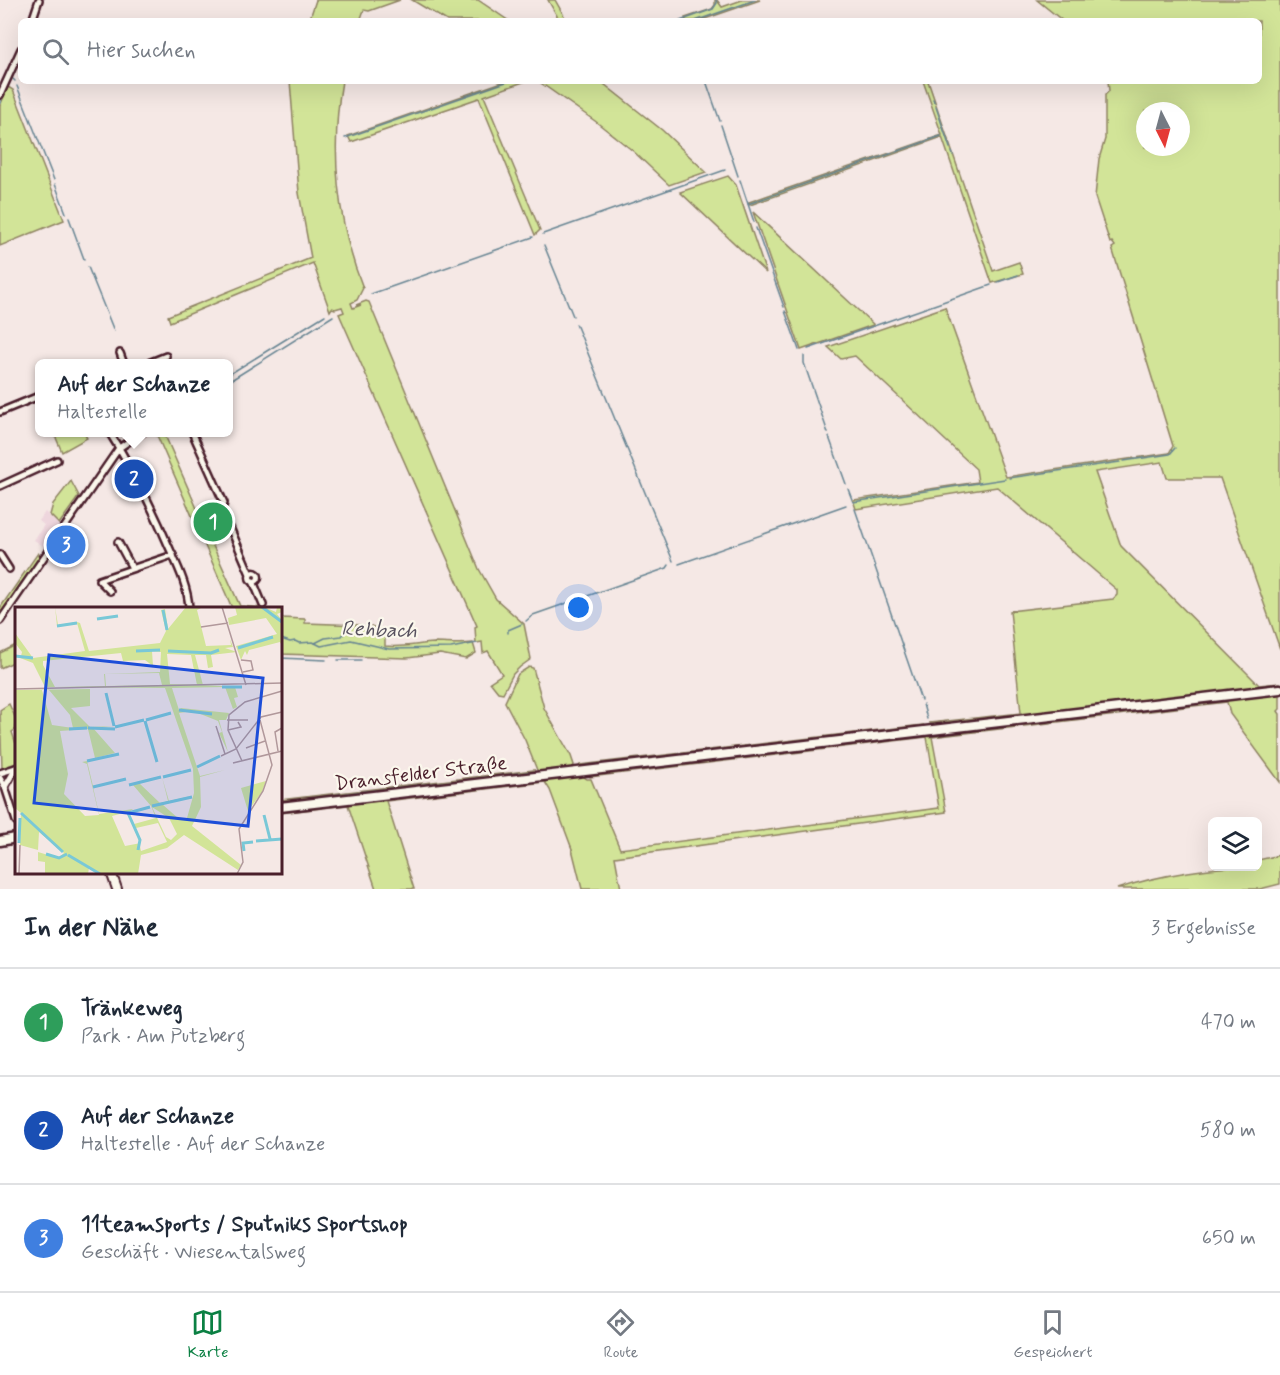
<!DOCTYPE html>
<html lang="de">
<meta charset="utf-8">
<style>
:root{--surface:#fff;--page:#f6f6f7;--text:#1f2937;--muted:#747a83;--line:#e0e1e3;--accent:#0b8043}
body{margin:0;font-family:Mynerve,sans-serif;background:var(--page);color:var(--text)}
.controls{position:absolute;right:18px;bottom:18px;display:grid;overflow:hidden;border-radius:9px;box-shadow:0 6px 24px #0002}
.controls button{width:54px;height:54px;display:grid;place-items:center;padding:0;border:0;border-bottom:2px solid var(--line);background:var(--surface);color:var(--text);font:30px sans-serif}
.compass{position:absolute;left:1136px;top:102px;width:54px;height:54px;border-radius:50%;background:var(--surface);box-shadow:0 6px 24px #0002;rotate:174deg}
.you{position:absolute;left:579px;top:608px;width:21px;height:21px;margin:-15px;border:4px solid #fff;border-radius:50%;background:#1a73e8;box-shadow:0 0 0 9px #1a73e833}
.badge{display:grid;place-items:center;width:39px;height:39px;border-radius:50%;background:var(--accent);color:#fff;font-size:20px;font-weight:700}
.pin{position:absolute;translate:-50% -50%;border:3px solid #fff;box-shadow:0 2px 6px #0006}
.popup{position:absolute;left:35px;top:359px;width:198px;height:78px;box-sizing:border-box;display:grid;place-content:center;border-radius:9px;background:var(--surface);filter:drop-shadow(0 2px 4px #0005);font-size:20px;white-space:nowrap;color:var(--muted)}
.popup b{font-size:22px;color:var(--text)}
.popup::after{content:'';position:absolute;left:50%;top:100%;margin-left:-12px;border:12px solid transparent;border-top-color:var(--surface)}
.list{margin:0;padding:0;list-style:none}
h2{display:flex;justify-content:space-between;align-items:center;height:78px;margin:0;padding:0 24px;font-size:26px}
h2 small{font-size:20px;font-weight:400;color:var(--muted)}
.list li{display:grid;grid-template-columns:39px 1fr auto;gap:18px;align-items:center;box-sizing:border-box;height:108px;padding:0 24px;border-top:2px solid var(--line)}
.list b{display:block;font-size:22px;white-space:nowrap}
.list p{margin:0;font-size:20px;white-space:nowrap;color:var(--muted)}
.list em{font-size:20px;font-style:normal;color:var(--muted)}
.icon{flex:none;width:33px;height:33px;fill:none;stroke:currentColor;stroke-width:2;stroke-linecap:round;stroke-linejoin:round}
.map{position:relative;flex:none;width:1280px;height:889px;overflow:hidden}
.search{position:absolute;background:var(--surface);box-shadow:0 6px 24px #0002;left:18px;right:18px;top:18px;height:66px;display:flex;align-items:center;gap:15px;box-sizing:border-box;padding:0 21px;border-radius:9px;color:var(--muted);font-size:22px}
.sheet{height:402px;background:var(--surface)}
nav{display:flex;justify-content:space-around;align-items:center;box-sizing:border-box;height:84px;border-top:2px solid var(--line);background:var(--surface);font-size:16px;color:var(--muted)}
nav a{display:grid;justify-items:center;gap:3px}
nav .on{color:var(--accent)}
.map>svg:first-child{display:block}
.built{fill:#eed6dd}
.green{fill:#d2e498;stroke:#8e8262;stroke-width:1.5;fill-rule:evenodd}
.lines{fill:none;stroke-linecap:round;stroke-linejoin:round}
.stream{stroke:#668492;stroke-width:1.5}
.street-casing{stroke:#4a1f2b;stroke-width:10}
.secondary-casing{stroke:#4a1f2b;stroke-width:12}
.primary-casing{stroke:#4a1f2b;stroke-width:13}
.street{stroke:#fbf7ec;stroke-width:5}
.secondary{stroke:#fbf7ec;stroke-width:8}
.primary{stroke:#fbf7ec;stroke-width:8}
.labels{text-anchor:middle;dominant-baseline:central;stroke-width:4.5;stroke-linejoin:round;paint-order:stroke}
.street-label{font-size:20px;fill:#4a1f2b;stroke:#fbf7ec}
.water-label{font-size:21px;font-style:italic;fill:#58525f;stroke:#fbf7ec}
.inset-river{fill:none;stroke:#79c8d7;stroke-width:3}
.inset-road{fill:none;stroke:#b1989b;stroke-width:1.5}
.view{fill:#1d4ed8;fill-opacity:0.15;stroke:#1d4ed8;stroke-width:3}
.inset-edge{fill:none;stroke:#4a1f2b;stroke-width:3}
</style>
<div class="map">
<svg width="1280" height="889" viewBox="0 0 1280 889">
<rect width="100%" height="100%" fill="#f5e8e5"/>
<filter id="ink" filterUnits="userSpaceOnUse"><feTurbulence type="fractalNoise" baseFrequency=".0167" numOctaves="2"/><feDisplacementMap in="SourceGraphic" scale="12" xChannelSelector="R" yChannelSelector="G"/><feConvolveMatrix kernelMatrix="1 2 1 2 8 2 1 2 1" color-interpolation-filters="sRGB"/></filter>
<g filter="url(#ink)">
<polygon class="built" points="45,512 60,526 46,548 34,540 44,525 39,521"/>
<g class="green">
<polygon points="316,0 400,0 369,11 364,10 360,21 309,21"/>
<polygon points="412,0 478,0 509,21 447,21"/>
<polygon points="548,0 555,0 567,21 560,21"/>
<polygon points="715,0 717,0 722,7 742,0 760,0 699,21 686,21 685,18 712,9 715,5"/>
<path d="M1037,0h243v649l-60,-171h-53l-5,-16 -67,10 26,74 138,139 21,-2v3l-348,41 -2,-4 91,-10 -11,-102 103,-12 4,-4v-5l-120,-103 -141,22 -3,-9 125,-18 -2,-13 -121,-113 -14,3 -13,-12 117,-40 61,170 163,-24 4,-7 -61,-198 3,-2 -3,-4 -2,1 -15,-46 4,-38 6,-20v-44l4,-4 -1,-10h151v-60h-196zM1145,111h36v36h-36z"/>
<path d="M290,81h52c-12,69 -5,142 21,207l-6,12 -6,3 2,5 8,-3h-5l10,-4 3,1 110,267 17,30 28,25 7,35 -11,8 -7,7 -10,19 -5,-1 -8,-10 12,-8 -14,-23 -5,2 -1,-11 -6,1 -1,-16 2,-1 -138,-312 5,-2 -2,-5 -7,2 -3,-1 -2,3 -17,-48 -143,59 -2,-6 143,-58 -12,-65z"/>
<polygon points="505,81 526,81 484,96 540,230 535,235 479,98 351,142 348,136"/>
<polygon points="538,81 603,81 604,84 662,130 706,172 669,185 633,151 595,121"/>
<polygon points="923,81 928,81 993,271 1019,262 1023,274 992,283 942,137 750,205 749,202 942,135"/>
<polygon points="8,87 13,90 64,220 0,246 0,106"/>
<polygon points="728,176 736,185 766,273 680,192"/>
<polygon points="753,212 873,324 873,325 801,350"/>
<polygon points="54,433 84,433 87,438 62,452"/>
<polygon points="156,433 164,433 199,513 217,505 229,530 210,539 240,606 263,608 232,608"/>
<polygon points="71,481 79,496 59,524 50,515 53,504"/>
<polygon points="38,553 41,557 0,617 0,608"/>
<path d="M281,618l24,1v4l56,2v4l7,1 3,-4 14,6v14c17,2 32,-2 49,-3 13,0 25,2 39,0l3,10 -10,6 -26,-5 -33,4 -126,-4z"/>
<polygon points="16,645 16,661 0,668 0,653"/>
<polygon points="529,667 533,668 544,708 571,756 574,765 572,769 587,779 591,779 620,849 939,808 927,737 590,777 589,774 925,734 930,737 931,734 1280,692 1280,709 1278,711 1280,714 1280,782 1230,714 1227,702 932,737 946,812 615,857 621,889 582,889 572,849 550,790 545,782 386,801 414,889 376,889 348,805 281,813 280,810 542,773 537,770 525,740 505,702 518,674"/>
<polygon points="9,704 16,719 16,729 12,732 16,744 16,763 2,768 0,710"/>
<polygon points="923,725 921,728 580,768 580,765"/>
<polygon points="534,770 532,774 281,804 280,800"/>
<path d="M1280,855v29l-20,5h-143c40,-14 98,-23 141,-23v-6z"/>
</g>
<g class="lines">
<g class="stream">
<polyline points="680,21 713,9 717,3 716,0"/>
<polyline points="695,21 755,0"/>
<polyline points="13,79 15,81"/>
<polyline points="706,81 720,121"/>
<polyline points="17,86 54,180"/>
<polyline points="933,99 934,102"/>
<polyline points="0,103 4,95"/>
<polyline points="936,107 950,148"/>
<polyline points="721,125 738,176"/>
<polyline points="345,138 509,81"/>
<polyline points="952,152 953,155"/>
<polyline points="740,180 754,222"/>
<polyline points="55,184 66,213"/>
<polyline points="748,204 941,136"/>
<polyline points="69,218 84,259"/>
<polyline points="756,228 784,307"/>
<polyline points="543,234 725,170"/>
<polyline points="544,245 573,316"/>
<polyline points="88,267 114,331"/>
<polyline points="998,282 1018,275"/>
<polyline points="371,294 533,237"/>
<polyline points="785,311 799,350"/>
<polyline points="576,324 673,561"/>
<polyline points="808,349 991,285"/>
<polyline points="804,356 804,363 828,433"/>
<polyline points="228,375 325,315"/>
<polyline points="228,382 333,316"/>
<polyline points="829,437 846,484"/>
<polyline points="1124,461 1170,454 1175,448"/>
<polyline points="1009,478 1120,462"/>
<polyline points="848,489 853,502 1005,479"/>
<polyline points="855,509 921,700"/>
<polyline points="679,564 846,505"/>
<polyline points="526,621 533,615 667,568 669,565"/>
<polyline points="508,633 508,630 522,624"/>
<polyline points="281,639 290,642 295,641 299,643 313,642 321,646 351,640 389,649 451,648 477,643"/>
<polyline points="315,643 325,638 342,636 347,628"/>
<polyline points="280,658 326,660"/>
<polyline points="338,660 361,660"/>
<polyline points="1253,687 1280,684"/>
<polyline points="1193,694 1249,688"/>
<polyline points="1125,702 1189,695"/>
<polyline points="923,704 927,719"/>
<polyline points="1131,712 1280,694"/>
<polyline points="932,725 1118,703"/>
<polyline points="933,735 1127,712"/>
<polyline points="756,746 918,727"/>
<polyline points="582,766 752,746"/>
<polyline points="590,775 925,736"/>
<polyline points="333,795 529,772"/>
<polyline points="379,800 540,781"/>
<polyline points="280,802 328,796"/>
<polyline points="280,812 373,801"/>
</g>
<g class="street-casing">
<g id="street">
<polyline points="32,21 39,0"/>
<polyline points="0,95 21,49"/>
<polyline points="120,353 124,364"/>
<polyline points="146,364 166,356"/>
<polyline points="0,412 39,396"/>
<path d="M109,432c24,37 43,75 60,115 9,20 19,40 20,61"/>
<polyline points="192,432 224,503 222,509 250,574"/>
<polyline points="0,486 57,460"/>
<polyline points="118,542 132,568"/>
<polyline points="0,555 9,569"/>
<circle cx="254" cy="577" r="4.5"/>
<polyline points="253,581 263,605"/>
<polyline points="110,591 99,580 173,555"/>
<polyline points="0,621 119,448 143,432"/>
<polyline points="0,773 16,768"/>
<polyline points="0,778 5,787 16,821"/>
<polyline points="5,787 16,768"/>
</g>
</g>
<g class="secondary-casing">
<polyline id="secondary" points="111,872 117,889"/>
</g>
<g class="primary-casing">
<g id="primary">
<polyline points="280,807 1280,689"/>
<polyline points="0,841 16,838"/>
</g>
</g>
<use href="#street" class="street"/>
<use href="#secondary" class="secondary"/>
<use href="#primary" class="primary"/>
</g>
</g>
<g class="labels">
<g class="street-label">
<text transform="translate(421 774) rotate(-7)">Dransfelder Straße</text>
</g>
<g class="water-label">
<text transform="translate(379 630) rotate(2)">Rehbach</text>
</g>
</g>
<g transform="translate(15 607)">
<rect width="267" height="267" fill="#f5e8e5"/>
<path d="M40,0l3,18 19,-3 3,1 9,28 71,-8 6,-12 -5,-21 4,-1 3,20 18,-22h17l-6,3 9,36 25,-1 -1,-6 3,8 -8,1 12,4 -26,3 2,12 -5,1 -2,-13h-11l8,30 37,2h-5l3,10 -4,1 3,9 -4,2 -8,-22 -53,1 7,22 2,-2 48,5 -3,7h-7l9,32 -9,-19 3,-1 -4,-11 -25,-10 -14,2 21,63 25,-6 -25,7 1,30 -9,19 49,39 -3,5 -54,-35 -17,13 -26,7 -3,19h-39l-10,-6 -1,6h-43v-12l-7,-1v-9l20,6 6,-5 -25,-21 -1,18 -18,-5 1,-32 -6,-5v-118l75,-1v17l-19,2 19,19 24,-1 -21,2 22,25 -20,5 -7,-29 -28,2 8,43 -4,20 21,22 14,-1 -12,-51 -5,-2 5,-1 6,25 33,-7 -33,8 6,27 34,-5 -5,4 6,11 22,-6 -5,-12 -18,-21 6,-2 21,20 8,-2 -6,-24 7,24 22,-5 -29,8 17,15 8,-1 7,-25 -1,-24 -28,-81 -120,-1 -12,-24 -18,-7h6l1,-4 -7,-9v-10l18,25 52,-7 -8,-28 -20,3zM137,44l9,1 -1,20 -56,2 1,12 -50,1 -12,-22v-4l78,-8 2,8 22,-1 8,6zM152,47l24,1 6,30 -27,-1zM144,66l3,12 -56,1 -1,-12zM27,83h7l21,25 3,13 -21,-3zM137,200l17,11 8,16 -6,6 -5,-3zM112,205l11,24 3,7 -16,3 -13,-30zM143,216l9,19 -26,9 -5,-23zM220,0h29l12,5 1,-5h5v5l-5,2 5,6v26l-2,-4 -31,8 -2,5 -2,-4 -4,9 -5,-14 41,-12 -11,-16 -37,7 -1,-7 9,-3zM251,174l-4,11 -14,19 -7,-23z" fill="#d2e498" fill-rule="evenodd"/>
<path class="inset-river" d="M247,0l20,15M148,3l4,20M82,12l21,-3M42,19l20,-3M223,41l35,-11M121,44l24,-1M153,44l43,2 8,-3M0,49l18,2M207,80h20M91,86l8,33M164,103l33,4M131,113l25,-7M130,114l12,41M100,120l29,-7M73,121l27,1M54,122l18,-1M72,154l32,-7M182,160l23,-11M148,170l28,-7M114,178l32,-8M78,180l33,-8M137,199l40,-9M6,206l42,39M249,208l6,24M241,234l26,-2M4,236l1,-25M123,243l2,-10 -12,-27 22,-6M229,244l-1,-8 10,-1M31,247l13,4 8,-4M53,248l32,19"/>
<path class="inset-road" d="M207,0l24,78M186,20l27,-4M226,53l10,1 2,9 -10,2M0,82l267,-6M212,113h21M201,119l9,28M213,123l13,-3 -3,-5M231,141l19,-7M263,144l-3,-19 7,-4M206,149l15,-7 25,-32 21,-5M227,154l-14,-31 1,-15 16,-13 37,-11M218,156l49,-12M4,267l1,-29M222,267l6,-12 -4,-33 24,-38 9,-26 -12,-45"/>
<path class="view" d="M34,48l214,23 -15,148 -214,-23z"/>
<rect width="267" height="267" class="inset-edge"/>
</g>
</svg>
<div class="controls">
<button><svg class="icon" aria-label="layers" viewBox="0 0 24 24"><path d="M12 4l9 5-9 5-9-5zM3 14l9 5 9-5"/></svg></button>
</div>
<svg class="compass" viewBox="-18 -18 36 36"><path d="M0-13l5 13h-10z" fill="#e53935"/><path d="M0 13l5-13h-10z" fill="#747a83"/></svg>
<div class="you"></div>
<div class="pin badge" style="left:213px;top:522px;background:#2e9e5b">1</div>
<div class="pin badge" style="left:134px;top:479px;background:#1a4fb4">2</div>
<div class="popup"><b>Auf der Schanze</b>Haltestelle</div>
<div class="pin badge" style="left:66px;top:545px;background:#3f7fe0">3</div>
<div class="search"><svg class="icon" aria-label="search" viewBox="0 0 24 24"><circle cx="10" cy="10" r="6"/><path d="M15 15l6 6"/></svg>Hier suchen</div>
</div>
<section class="sheet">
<h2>In der Nähe<small>3 Ergebnisse</small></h2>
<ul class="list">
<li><span class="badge" style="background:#2e9e5b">1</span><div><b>Tränkeweg</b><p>Park · Am Putzberg</p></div><em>470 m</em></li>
<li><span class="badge" style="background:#1a4fb4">2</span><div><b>Auf der Schanze</b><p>Haltestelle · Auf der Schanze</p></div><em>580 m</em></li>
<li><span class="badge" style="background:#3f7fe0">3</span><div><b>11teamsports / Sputniks Sportshop</b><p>Geschäft · Wiesentalsweg</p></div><em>650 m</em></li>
</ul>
</section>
<nav>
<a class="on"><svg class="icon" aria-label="map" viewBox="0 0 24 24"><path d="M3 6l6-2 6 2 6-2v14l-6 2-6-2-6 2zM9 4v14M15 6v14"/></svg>Karte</a>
<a><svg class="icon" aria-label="directions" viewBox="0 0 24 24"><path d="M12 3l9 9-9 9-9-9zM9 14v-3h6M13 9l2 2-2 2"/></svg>Route</a>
<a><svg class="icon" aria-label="saved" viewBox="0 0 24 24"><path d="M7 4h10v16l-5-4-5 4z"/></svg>Gespeichert</a>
</nav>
